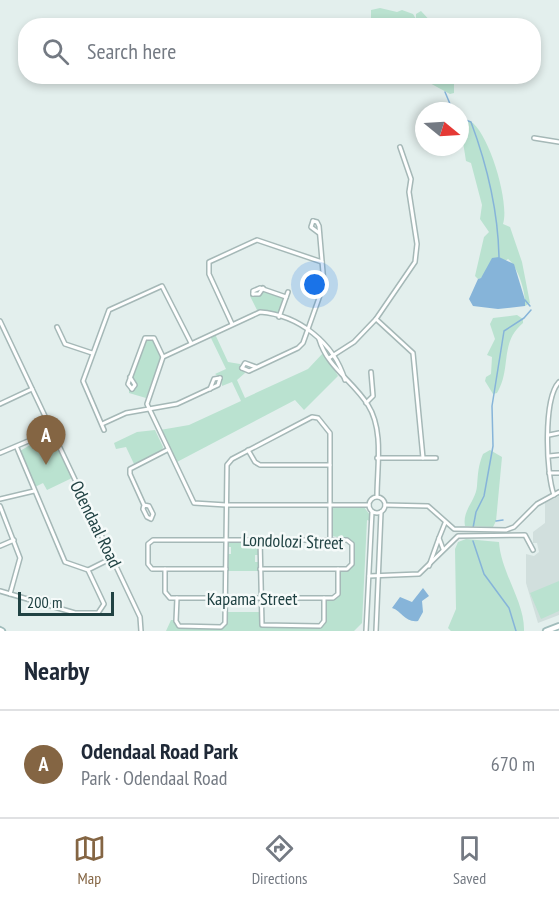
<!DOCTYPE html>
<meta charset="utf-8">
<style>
:root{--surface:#fff;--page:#f6f6f7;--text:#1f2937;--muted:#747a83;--line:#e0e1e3;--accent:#846543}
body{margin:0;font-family:"PT Sans Narrow",sans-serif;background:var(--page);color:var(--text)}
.compass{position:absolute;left:415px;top:102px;width:54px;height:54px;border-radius:50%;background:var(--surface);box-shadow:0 3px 9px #0003;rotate:108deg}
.scale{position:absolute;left:18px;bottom:15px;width:96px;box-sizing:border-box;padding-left:6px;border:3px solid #204243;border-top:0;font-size:16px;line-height:21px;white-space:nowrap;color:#204243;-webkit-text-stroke:4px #f5faf9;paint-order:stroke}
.you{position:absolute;left:315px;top:285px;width:21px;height:21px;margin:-15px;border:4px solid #fff;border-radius:50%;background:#1a73e8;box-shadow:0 0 0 9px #1a73e833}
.badge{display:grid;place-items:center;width:39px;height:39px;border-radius:50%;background:var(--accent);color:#fff;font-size:20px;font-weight:700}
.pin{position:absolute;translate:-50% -50px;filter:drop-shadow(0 2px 3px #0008)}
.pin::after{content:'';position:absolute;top:32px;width:21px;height:18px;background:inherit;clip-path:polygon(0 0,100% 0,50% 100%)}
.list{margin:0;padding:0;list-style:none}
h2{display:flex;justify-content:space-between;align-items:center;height:78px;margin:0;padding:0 24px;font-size:26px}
h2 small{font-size:20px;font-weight:400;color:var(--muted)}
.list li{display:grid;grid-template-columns:39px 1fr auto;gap:18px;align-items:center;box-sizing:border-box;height:108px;padding:0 24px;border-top:2px solid var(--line)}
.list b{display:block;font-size:22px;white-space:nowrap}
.list p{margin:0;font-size:20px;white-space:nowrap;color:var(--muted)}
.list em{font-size:20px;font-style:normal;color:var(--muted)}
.icon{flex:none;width:33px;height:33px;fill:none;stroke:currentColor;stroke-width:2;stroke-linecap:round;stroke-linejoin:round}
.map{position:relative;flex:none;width:559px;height:631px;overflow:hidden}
.search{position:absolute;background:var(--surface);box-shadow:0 3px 9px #0003;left:18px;right:18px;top:18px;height:66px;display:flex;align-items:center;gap:15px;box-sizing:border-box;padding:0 21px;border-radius:24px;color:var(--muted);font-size:22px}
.sheet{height:186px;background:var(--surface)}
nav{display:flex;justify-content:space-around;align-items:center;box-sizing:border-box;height:84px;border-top:2px solid var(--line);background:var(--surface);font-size:16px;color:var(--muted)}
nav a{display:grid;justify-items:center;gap:3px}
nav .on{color:var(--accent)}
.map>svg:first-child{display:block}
.built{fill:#d1dfdd}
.green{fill:#bae2d0}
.water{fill:#86b4d9}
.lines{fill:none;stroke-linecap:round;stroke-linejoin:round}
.stream{stroke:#86b4d9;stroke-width:1.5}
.street-casing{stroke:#a5b8b7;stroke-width:6}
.secondary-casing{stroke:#a0bcbb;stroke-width:8}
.street{stroke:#fff;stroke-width:3}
.secondary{stroke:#fff;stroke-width:4.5}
.labels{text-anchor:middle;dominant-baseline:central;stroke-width:5;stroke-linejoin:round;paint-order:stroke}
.street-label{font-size:18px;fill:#204243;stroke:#f5faf9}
</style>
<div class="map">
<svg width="559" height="631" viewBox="0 0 559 631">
<rect width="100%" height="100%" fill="#e3efed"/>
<polygon class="built" points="559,496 559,615 538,623 526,583 526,554 534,556 539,552 537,543 533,543 533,532 545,523 545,503"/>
<g class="green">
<polygon points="380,8 397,12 402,10 413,14 416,19 416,14 421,11 434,25 371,25 371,10"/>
<path d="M399,77h55v16l-4,1 -24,-13c-11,2 -19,5 -27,-4z"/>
<path d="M470,121c19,11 40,82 33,103l7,3 12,35 8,41 -5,3c1,-14 -7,-39 -17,-47l-27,19 -3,1 -3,-3 9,-39 5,-5 -9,-13 2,-14 -11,-42 -5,-2 -6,-38z"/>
<polygon points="265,291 283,298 278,313 257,310 250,296 257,296"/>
<path d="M517,315l6,4v4c-24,20 -11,45 -26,70l-4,1 -8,-13 1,-4 5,-3 1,-17 -5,-2 8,-16 -5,-15 3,-6z"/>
<polygon points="215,334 228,362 240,364 245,373 237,380 245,398 308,369 324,352 338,376 304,410 295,400 175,463 160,430 189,425 241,401 232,382 222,386 221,378 215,374 226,369 210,336"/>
<polygon points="147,338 154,341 161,356 146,398 129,393 129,390 136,386 132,376"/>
<polygon points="155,430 163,447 162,451 134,464 126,447 116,449 114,443 137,432"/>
<polygon points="47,435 53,437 72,478 47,490 43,483 35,487 20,451"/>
<path d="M490,450l12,7 -6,64 -3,6 -28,-1c-3,-16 11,-25 12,-40 1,-12 1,-20 6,-32z"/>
<polygon points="335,507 364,507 370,515 370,521 367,520 362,623 354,631 166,631 171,620 175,620 181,628 222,628 227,623 227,612 259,612 259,623 265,628 321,627 325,621 326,601 339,595 340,572 351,569 354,564 352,540 332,536 332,509"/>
<path d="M466,539l33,3c2,31 26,60 25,89h-73l-3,-3 8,-19 -1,-60 3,-7z"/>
<polygon points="230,541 257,542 258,555 255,555 255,562 258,562 258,571 228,571 228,554 231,554 231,547 227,547"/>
<polygon points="559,581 559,611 541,619 530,593"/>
</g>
<g class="water">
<polygon points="499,257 514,264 525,300 525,306 498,309 473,306 469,299 478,279 481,278 492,258"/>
<path d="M423,588l6,8 -7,5 1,11 -5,9c-13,2 -16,-10 -26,-13l8,-11 12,5z"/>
</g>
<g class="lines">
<g class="stream">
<polyline points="445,92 453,111"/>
<path d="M460,118l11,4c16,43 27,89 28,135"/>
<polyline points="525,300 530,306"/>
<polyline points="496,521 503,520"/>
<polyline points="473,528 476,512 484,496 493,446 492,406 504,331 524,318 531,310"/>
<polyline points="473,541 484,574 509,608 516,631"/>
</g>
<g class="street-casing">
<g id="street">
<polyline points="534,138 559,142"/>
<polyline points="313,221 311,227 319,233"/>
<polyline points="253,294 253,291 260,288 286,297"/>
<polyline points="253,294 259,294 263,288"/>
<polyline points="279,317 288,292"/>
<polyline points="376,319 413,353 423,458"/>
<polyline points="0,321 140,617 141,631"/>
<polyline points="232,324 209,274 209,262 257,240 322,262"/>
<polyline points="57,327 65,344 92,353"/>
<path d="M319,339c8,28 34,42 49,66 16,25 9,63 9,91"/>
<polyline points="329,358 354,342 376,319 415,262 417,244 409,192 411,179 400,147"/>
<polyline points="242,368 249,371 298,348 303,343 324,284 319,226 317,222 313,221"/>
<polyline points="242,368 245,363 256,367"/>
<polyline points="130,377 135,385 132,389"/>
<path d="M345,380c-11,-37 -46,-65 -85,-68l-97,45 -16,47 47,99 32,2h143"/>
<polyline points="132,389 128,384 145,338 154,338 163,357"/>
<polyline points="210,389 214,379 220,378"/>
<polyline points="366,403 373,396 371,372"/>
<polyline points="0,404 32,389"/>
<polyline points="102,424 126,413 177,404 218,385 220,378"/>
<polyline points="104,430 83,381 109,310 162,286 191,343"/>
<polyline points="549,435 559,433"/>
<polyline points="17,448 65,562 88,570 112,558"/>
<polyline points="248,450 255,462 260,465 330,465"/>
<polyline points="0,453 52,431"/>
<polyline points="549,456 559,455"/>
<polyline points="377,458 436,458"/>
<polyline points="549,473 559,473"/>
<path d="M554,495c-8,-21 -11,-96 5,-113"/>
<circle cx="377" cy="505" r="8"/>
<polyline points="0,499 34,491"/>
<polyline points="144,505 143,509 147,517 151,519 153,514 149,506 144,505 130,474 130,469 167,450"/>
<polyline points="385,505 428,506 454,529 506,530 514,527 537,504 559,492"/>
<polyline points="0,506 20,558 10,594"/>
<polyline points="260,539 262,625 320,626 324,621 324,598"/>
<polyline points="0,546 14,540"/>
<polyline points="443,549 439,538 445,523"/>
<polyline points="429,566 439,538"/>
<polyline points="165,569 165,592 170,598 333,598 338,594 338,569"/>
<polyline points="226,569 152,569 148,564 148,544 153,540 347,540 352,544 352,564 347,569 260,569"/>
<polyline points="369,576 419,574 458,536 525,535 533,550"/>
<polyline points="0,591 75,613 98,613 104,604 88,570"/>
<polyline points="177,598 176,621 179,626 221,627 225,623 227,465 232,459 312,417 318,418 330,433 330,540"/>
<polyline points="366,631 372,512"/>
<polyline points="376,631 381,512"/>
</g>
</g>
<g class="secondary-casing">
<g id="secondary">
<polyline points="0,630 2,631"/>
<polyline points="546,631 559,626"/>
</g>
</g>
<use href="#street" class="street"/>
<use href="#secondary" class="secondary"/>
</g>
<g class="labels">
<g class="street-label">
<text transform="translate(96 524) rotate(64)">Odendaal Road</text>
<text transform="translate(293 541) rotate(2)">Londolozi Street</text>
<text x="252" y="598">Kapama Street</text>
</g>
</g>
</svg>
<svg class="compass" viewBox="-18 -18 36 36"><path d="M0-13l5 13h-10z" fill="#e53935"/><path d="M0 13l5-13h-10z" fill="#747a83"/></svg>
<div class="scale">200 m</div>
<div class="you"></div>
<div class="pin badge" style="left:46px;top:465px">A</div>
<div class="search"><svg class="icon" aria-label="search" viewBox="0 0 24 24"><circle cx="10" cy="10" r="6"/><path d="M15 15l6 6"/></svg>Search here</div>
</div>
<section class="sheet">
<h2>Nearby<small></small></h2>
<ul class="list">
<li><span class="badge">A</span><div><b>Odendaal Road Park</b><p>Park · Odendaal Road</p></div><em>670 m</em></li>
</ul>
</section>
<nav>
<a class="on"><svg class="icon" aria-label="map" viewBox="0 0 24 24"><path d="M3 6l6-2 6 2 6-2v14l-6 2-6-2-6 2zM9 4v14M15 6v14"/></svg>Map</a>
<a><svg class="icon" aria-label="directions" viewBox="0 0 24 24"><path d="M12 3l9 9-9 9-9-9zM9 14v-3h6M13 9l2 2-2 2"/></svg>Directions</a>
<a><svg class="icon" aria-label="saved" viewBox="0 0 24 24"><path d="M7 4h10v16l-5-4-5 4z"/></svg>Saved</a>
</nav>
